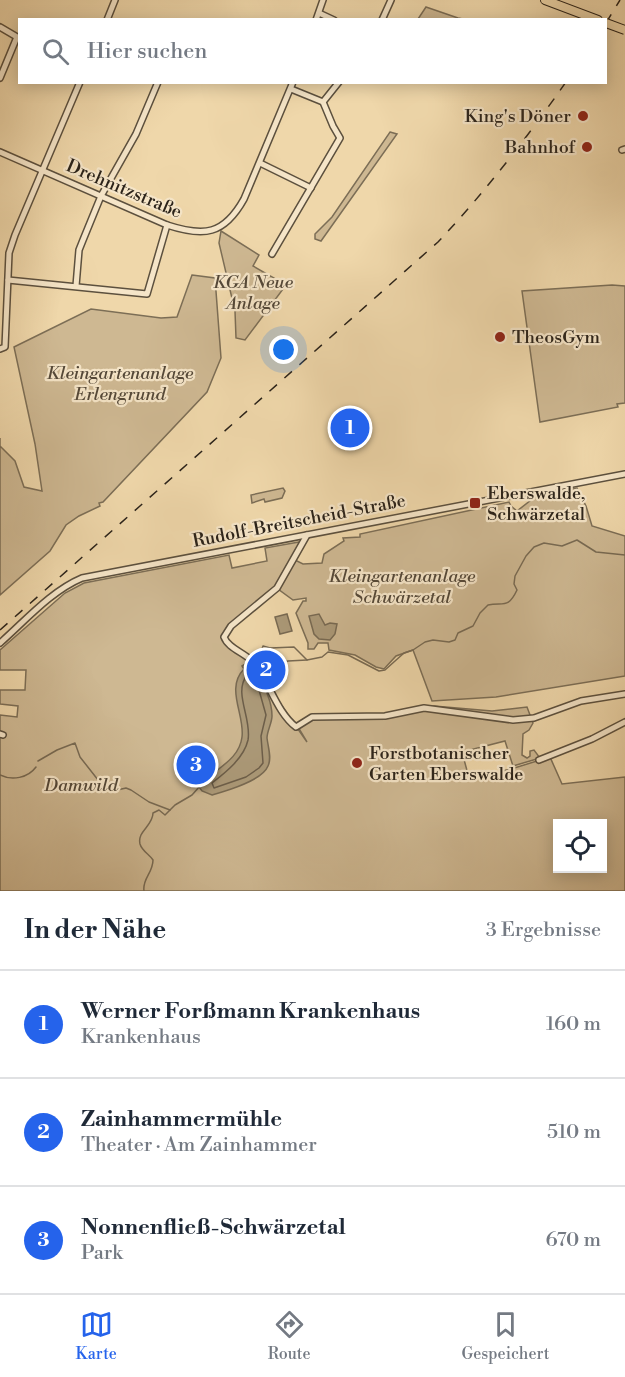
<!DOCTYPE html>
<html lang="de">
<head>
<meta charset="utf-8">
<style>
	body { margin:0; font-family:"Libre Bodoni",serif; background:#f2f2f3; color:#1f2937 }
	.controls { position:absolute; right:18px; bottom:18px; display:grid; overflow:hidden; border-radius:0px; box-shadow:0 3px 15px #0003 }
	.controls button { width:54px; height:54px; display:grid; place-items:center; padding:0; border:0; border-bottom:2px solid #e0e1e3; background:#fff; color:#1f2937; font:30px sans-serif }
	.you { position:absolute; left:284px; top:350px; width:21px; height:21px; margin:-15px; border:4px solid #fff; border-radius:50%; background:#1a73e8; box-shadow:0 0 0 9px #1a73e833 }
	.badge { display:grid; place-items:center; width:39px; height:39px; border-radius:50%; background:#2563eb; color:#fff; font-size:20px; font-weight:700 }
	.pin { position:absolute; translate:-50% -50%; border:3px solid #fff; box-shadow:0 2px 6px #0006 }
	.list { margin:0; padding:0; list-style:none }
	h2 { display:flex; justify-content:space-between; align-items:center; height:78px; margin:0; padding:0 24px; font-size:26px }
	h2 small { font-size:20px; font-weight:400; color:#747a83 }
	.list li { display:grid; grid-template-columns:39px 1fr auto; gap:18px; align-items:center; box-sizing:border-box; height:108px; padding:0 24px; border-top:2px solid #e0e1e3 }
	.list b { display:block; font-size:22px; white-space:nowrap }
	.list p { margin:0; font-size:20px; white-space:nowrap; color:#747a83 }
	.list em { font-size:20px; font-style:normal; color:#747a83 }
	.icon { flex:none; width:33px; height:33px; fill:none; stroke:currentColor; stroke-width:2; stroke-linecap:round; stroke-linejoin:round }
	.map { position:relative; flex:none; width:625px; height:891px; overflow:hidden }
	.search { position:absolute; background:#fff; box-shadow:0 3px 15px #0003; left:18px; right:18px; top:18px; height:66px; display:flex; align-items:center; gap:15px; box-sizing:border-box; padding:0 21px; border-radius:0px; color:#747a83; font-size:22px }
	.sheet { height:402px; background:#fff }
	nav { display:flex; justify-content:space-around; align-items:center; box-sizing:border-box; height:84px; border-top:2px solid #e0e1e3; background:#fff; font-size:16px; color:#747a83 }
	nav a { display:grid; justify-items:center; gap:3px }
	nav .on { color:#2563eb }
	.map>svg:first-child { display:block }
</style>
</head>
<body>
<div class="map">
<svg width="625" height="891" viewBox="0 0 625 891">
	<rect width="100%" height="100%" fill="#efd7aa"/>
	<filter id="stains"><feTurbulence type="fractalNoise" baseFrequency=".00333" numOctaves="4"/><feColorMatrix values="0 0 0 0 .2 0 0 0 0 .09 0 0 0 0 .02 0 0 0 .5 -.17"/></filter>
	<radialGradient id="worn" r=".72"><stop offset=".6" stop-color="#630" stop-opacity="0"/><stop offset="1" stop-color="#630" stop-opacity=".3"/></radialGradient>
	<g fill="#ceb892" stroke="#7c6e56" stroke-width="1.5" fill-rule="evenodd">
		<path d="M 426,7 L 458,18 L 463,19 L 418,19 Z"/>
		<path d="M 390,132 L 397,134 L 321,241 L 315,239 L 315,234 L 332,217 Z"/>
		<path d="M 221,231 L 259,255 L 253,266 L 286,285 L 245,340 L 236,338 L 235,311 L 219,243 Z"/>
		<path d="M 192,275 L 215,278 L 221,358 L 207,392 L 103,502 L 99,503 L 100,506 L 79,516 L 66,525 L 50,551 L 0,595 L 0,438 L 0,446 L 15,461 L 24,487 L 42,491 L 35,444 L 14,347 L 91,309 L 161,318 L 177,317 Z"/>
		<path d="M 612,285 L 625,286 L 625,403 L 617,404 L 618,407 L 540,422 L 522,291 Z"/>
		<path d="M 283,488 L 285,491 L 282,498 L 265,502 L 264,499 L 252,503 L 251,495 Z"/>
		<path d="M 577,488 L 586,506 L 592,526 L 625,536 L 625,676 L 496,697 L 432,701 L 413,650 L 396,656 L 384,669 L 376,667 L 355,655 L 329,650 L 328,643 L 318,643 L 314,649 L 308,649 L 308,643 L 296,613 L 303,601 L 306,601 L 306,598 L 293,600 L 278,589 L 295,560 L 303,564 L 322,563 L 324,554 L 344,541 L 343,538 L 360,537 L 360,534 L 509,502 L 511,506 L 517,511 L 535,497 Z"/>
		<path d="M 299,542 C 294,578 249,613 223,637 L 254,666 L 307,742 L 298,727 L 313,718 L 361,719 L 426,709 L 434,706 L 492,711 L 527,707 L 533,723 L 529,730 L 523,734 L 522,755 L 527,758 L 530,756 L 530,751 L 534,750 L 540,758 L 513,766 L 505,741 L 462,752 L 469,778 L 511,769 L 550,757 L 562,784 L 625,777 L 625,891 L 0,891 L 0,715 L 17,717 L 18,706 L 0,704 L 0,690 L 25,690 L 26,670 L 0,670 L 0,650 L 65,593 L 84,583 L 229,555 L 232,568 L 267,561 L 265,548 ZM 558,824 L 602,824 L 602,868 L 558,868 Z"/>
	</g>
	<g fill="#ac9a79" stroke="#786a53" stroke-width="1.5">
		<path d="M 287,614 L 292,631 L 280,634 L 275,617 Z"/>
		<path d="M 319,614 L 325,625 L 330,623 L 337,624 L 335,634 L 330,640 L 319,639 L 314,634 L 309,616 Z"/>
		<path d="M 245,664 L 248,665 L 250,664 C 258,675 272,697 272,716 C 272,723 267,731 267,738 C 268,747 272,758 268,766 C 262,781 226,791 212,795 L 202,791 L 199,787 C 211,770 239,762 242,737 C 245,715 225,688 244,669 L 242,666 Z"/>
	</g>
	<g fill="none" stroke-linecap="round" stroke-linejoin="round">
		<path stroke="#6c5e4a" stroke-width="1.5" d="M 247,675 L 251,676 L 259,690 L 266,715 L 261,736 L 263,763 L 259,768 L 246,777 L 214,788 L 212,783 C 226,772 244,758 248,740 C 252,718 233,693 247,675 Z"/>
		<g stroke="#786a53" stroke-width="1.5">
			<path d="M 252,656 L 255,652 L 260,655 L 263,646 L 270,648 L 294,647 L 307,660 L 322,657 L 328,652 L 348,655 L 379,671 L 385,670 L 404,653 L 413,650 L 425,642 L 433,640 L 449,642 L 455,640 L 458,633 L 473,626 L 480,613 L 488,605 C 504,602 508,609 517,590 L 514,584 L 515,576 L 526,556 L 534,547 L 544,543 L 562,546 L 577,540 L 596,552 L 625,555"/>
			<path d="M 270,666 L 288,661 L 307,660"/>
			<path d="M 38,761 L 57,750 L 75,743 L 80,757 L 102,785 L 113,791 L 126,788 L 131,790 L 149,802 L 170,810"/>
			<path d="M 0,775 C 12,781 28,778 36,767"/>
			<path d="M 144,891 C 142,879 153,873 153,860 C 149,854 142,851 140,844 C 137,831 153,826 153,813 L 159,810 L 165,815 L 175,805 L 192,795 L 200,786"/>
		</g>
		<g stroke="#5c503e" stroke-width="8">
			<g id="street">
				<path d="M 319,13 L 334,20"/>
				<path d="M 107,20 L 115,0"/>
				<path d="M 316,20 L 323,0"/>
				<path d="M 382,20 L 391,0"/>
				<path d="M 0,27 L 17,37 L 0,78"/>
				<path d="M 291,89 L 323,102"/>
				<path d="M 622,150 L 625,149"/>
				<path d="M 0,152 L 167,225 C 204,237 224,235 244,199 L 293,82"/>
				<path d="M 260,163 L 311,188"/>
				<path d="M 272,254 L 340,138 L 333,126 L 323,102 L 339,82"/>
				<path d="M 8,280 L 147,294 L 167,225"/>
				<path d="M 76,286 L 79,250 L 83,240 L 101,196 L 136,134 L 158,82"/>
				<path d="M 0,349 L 5,347 L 9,253 L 15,235 L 80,82"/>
				<path d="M 307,535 L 277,588 L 231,626 L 224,637 C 228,648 243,652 252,661 C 268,678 276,712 296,727 L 312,717 L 385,716 L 424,708 L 513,720 L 534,718 L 581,701 L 625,694"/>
				<path d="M 0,643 C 25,621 51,591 82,578 L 625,474"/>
				<path d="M 0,734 L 3,735"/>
				<path d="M 539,760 L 592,739 L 625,722"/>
			</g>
		</g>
		<g stroke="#2b231a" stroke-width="10">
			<path id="primary" d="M 545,0 L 598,20"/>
		</g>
		<use href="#street" stroke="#f5e5c8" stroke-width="5"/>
		<use href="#primary" stroke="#efd7aa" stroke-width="8"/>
		<g stroke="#2b231a" stroke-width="1.5" stroke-dasharray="10 10" stroke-linecap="butt">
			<path d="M 606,23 L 620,0"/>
			<path d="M 0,630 L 438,242 C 485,192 526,139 566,82"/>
		</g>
		<g stroke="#2b231a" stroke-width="10" stroke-linecap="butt">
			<path id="primary-bridge" d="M 606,23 L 625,30"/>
		</g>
		<use href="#primary-bridge" stroke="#efd7aa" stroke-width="8"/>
	</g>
	<g fill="#8f2418" stroke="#f5e5c8" stroke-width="2">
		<circle cx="583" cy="116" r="6"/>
		<circle cx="587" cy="147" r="6"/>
		<circle cx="500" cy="337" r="6"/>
		<rect x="469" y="497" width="12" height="12" rx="3"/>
		<circle cx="357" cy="763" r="6"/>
	</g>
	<g text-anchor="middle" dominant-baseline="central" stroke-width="4.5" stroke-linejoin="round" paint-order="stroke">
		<g font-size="18" fill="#2b231a" stroke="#f5e5c8" text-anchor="start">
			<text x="571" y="116" text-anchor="end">King's Döner</text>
			<text x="575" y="147" text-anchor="end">Bahnhof</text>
			<text x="512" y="337">TheosGym</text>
			<text x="487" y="493">Eberswalde,<tspan x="487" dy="21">Schwärzetal</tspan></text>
			<text x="369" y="753">Forstbotanischer<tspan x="369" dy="21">Garten Eberswalde</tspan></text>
		</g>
		<g font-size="18" fill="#2b231a" stroke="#f5e5c8">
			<text transform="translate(124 189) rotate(23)">Drehnitzstraße</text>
			<text transform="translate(299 521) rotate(-11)">Rudolf-Breitscheid-Straße</text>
		</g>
		<g font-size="18" font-style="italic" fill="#544838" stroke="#f5e5c8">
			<text x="253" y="282">KGA Neue<tspan x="253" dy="21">Anlage</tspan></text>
			<text x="120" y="373">Kleingartenanlage<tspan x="120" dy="21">Erlengrund</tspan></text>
			<text x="402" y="576">Kleingartenanlage<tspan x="402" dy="21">Schwärzetal</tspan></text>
			<text x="81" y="785">Damwild</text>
		</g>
	</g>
	<rect width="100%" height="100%" filter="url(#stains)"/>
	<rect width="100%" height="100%" fill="url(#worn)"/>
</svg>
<div class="controls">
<button><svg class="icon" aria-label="locate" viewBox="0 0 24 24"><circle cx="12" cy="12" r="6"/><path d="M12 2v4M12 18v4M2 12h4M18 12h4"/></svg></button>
</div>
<div class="you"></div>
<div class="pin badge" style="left:350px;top:428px">1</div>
<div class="pin badge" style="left:266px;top:670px">2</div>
<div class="pin badge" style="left:196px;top:765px">3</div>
<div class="search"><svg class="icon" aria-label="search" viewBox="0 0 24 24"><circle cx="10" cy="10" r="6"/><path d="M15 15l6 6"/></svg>Hier suchen</div>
</div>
<section class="sheet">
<h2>In der Nähe<small>3 Ergebnisse</small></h2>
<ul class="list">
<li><span class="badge">1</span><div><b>Werner Forßmann Krankenhaus</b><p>Krankenhaus</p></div><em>160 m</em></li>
<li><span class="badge">2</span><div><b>Zainhammermühle</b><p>Theater · Am Zainhammer</p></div><em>510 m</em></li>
<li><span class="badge">3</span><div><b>Nonnenfließ-Schwärzetal</b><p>Park</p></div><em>670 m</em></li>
</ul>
</section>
<nav>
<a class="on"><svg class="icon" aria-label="map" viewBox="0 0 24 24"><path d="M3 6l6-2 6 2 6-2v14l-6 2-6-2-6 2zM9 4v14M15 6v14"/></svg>Karte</a>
<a><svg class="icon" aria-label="directions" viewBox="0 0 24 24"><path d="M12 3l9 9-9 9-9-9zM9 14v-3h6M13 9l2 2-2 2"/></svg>Route</a>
<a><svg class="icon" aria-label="saved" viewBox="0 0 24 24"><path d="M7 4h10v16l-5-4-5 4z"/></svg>Gespeichert</a>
</nav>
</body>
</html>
